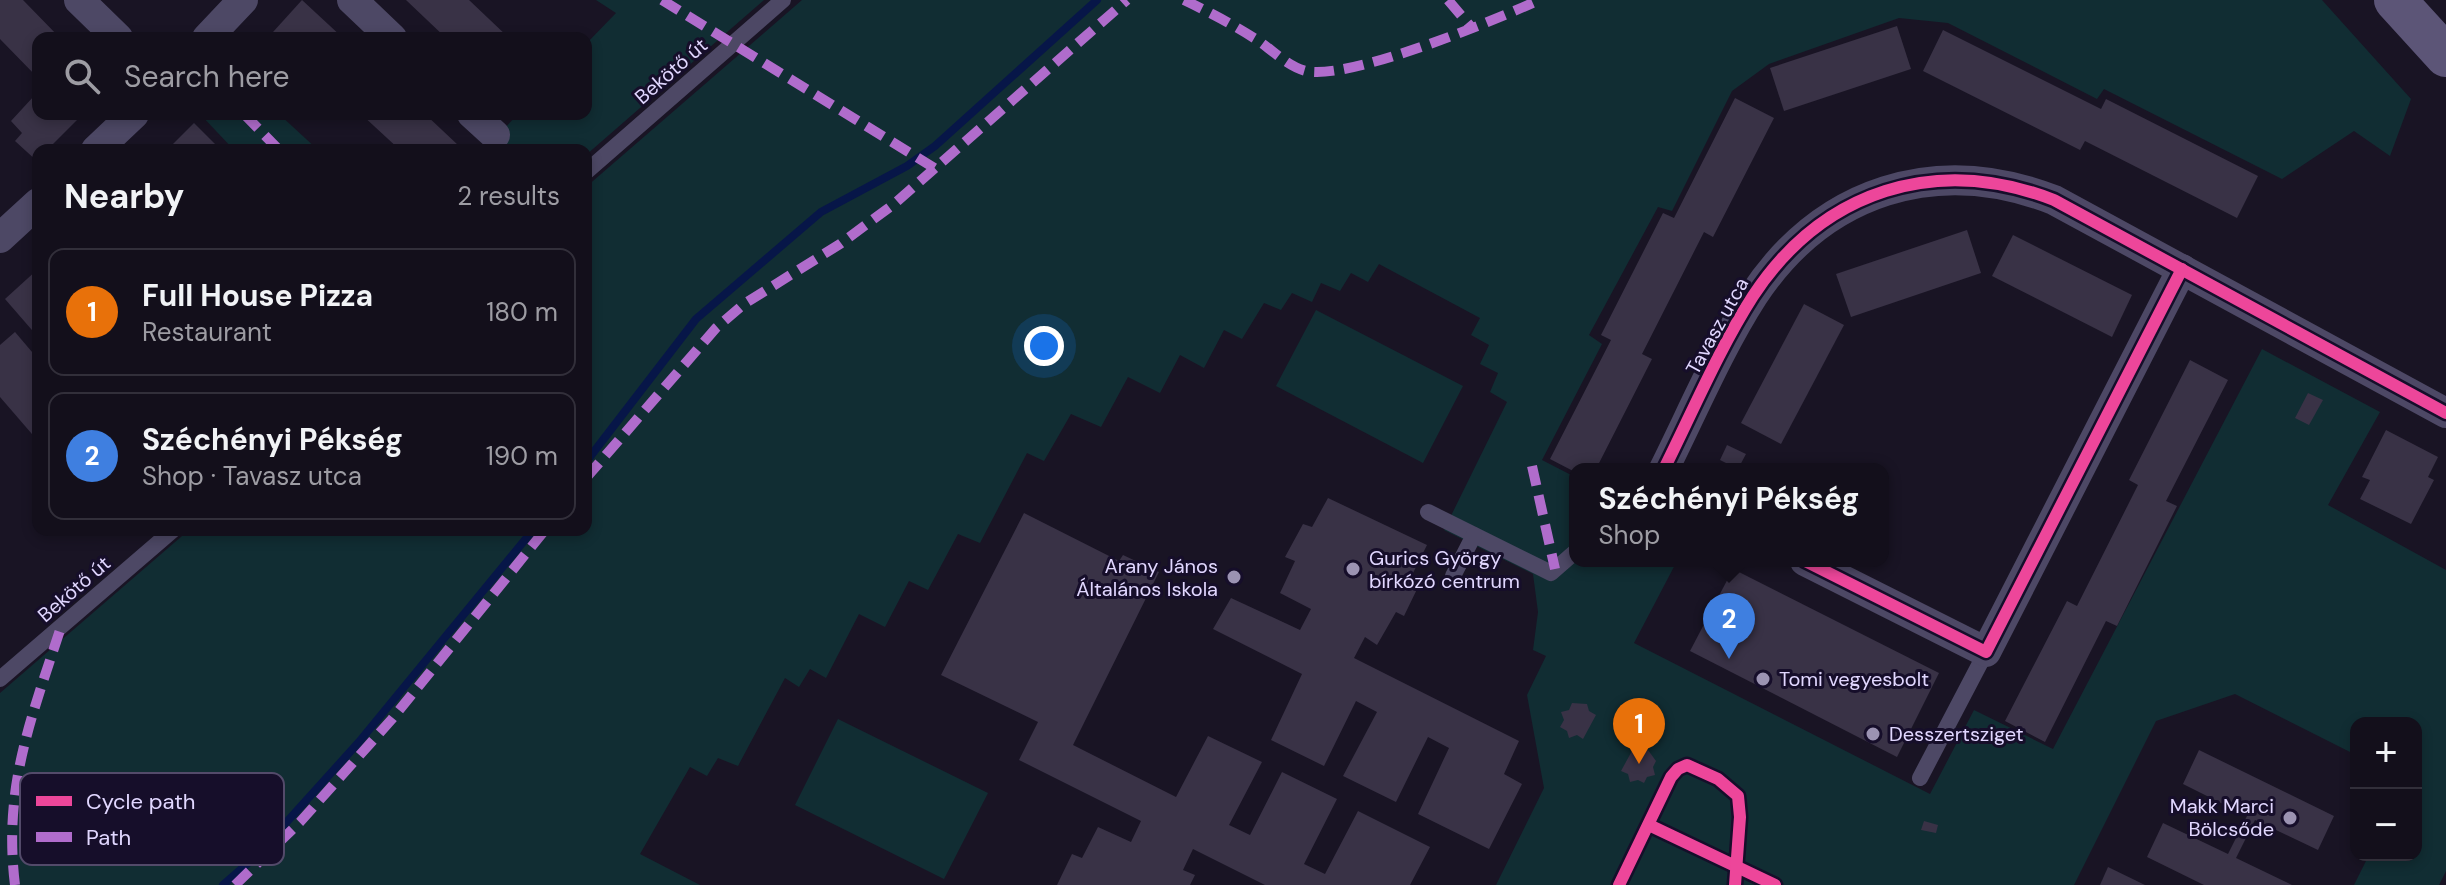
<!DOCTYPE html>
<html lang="en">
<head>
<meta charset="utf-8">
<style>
	body { margin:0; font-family:"DM Sans",sans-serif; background:#201d28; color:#f1f3f6 }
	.controls { position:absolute; right:24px; bottom:24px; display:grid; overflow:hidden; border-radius:16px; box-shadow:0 4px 12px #0003 }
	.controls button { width:72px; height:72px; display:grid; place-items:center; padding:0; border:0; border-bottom:2px solid #322f3a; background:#130f1b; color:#f1f3f6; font:40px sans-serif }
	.you { position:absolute; left:1044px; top:346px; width:28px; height:28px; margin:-20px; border:6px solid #fff; border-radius:50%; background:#1a73e8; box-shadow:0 0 0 12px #1a73e833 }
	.badge { display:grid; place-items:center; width:52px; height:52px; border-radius:50%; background:#1a73e8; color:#fff; font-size:26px; font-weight:700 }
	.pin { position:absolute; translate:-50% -66px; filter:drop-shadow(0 2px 4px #0008) }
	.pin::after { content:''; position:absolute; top:42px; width:28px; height:24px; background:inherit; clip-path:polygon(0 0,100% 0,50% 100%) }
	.popup { position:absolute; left:1569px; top:463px; width:320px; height:104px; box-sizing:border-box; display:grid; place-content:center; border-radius:16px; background:#130f1b; filter:drop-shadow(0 2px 6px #0005); font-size:26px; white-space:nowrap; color:#9d9ca3 }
	.popup b { font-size:30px; color:#f1f3f6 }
	.popup::after { content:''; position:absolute; left:50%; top:100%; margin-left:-16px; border:16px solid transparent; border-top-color:#130f1b }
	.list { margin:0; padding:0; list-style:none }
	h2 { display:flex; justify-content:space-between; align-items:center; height:104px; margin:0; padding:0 32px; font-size:34px }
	h2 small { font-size:26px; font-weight:400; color:#9d9ca3 }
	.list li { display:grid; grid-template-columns:52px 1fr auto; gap:24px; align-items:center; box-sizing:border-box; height:128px; margin:0 16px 16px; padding:0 16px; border:2px solid #322f3a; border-radius:16px }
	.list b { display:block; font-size:30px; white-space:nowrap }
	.list p { margin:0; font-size:26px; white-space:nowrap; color:#9d9ca3 }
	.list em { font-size:26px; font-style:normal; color:#9d9ca3 }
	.icon { flex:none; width:44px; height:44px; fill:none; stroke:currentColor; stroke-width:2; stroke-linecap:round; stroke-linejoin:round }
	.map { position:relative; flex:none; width:2446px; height:885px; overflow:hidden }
	.search { position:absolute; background:#130f1b; box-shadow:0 4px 12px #0003; left:32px; top:32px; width:560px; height:88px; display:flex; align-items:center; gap:20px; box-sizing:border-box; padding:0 28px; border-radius:16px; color:#9d9ca3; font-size:30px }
	.panel { position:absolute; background:#130f1b; box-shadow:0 4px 12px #0003; left:32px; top:144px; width:560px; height:392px; border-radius:16px }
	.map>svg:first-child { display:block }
</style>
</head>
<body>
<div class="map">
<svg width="2446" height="885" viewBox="0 0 2446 885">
	<rect width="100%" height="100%" fill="#191424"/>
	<g fill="#112d33">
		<path d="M 596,0 L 764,0 L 586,155 L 586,150 L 484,150 L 518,114 L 586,114 L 586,44 L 616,13 Z"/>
		<path d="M 802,0 L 2322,0 L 2411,99 L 2390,156 L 2354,131 L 2282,179 L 2104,89 L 2097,99 L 1948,23 L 1899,18 L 1769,64 L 1732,91 L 1672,211 L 1658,207 L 1589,335 L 1602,344 L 1542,460 L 1575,477 L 1575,561 L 1677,561 L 1634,643 L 1930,794 L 1974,710 L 2053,749 L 2262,349 L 2380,412 L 2328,505 L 2446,570 L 2446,871 L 2439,885 L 2354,885 L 2369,855 L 2416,855 L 2416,723 L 2356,723 L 2356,755 L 2235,694 L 2156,721 L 2074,885 L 1496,885 L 1544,788 L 1527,695 L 1546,656 L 1533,650 L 1538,612 L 1533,574 L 1444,530 L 1507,402 L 1490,392 L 1498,373 L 1480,364 L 1489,345 L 1471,335 L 1480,318 L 1379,264 L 1368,282 L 1351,273 L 1340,291 L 1321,283 L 1312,302 L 1292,293 L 1281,310 L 1264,303 L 1242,339 L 1224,330 L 1204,368 L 1180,355 L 1160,393 L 1128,377 L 1101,427 L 1071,414 L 1044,461 L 1027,453 L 980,543 L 958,534 L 928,590 L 909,581 L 885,627 L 859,614 L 826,678 L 810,669 L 799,687 L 785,678 L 738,766 L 718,758 L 707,776 L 690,767 L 640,854 L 700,885 L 0,885 L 0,693 L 189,530 L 586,530 L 586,187 Z"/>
		<path d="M 200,114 L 279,114 L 318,150 L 234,150 Z"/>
		<path d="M 1316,310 L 1463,386 L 1423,463 L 1276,386 Z"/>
		<path d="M 838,719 L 988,793 L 944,879 L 795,805 Z"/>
	</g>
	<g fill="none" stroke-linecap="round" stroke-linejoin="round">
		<g stroke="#071648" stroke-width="8">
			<path d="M 586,462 L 696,319 L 821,212 L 907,166 L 935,146 L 1097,0"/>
			<path d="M 223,885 L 255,857 L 359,742 L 533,530"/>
		</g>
	</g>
	<g fill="#393246">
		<path d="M 0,0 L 23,0 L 60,38 L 38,38 L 38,78 L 0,39 Z"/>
		<path d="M 302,0 L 343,38 L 279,38 L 273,32 Z"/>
		<path d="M 406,0 L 469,0 L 509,38 L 446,38 Z"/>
		<path d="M 1897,26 L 1911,69 L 1784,111 L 1770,68 Z"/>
		<path d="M 1943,30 L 2101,109 L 2106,99 L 2258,176 L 2237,218 L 2085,141 L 2080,150 L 1923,71 Z"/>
		<path d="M 34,96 L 38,101 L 38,114 L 83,114 L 47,150 L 38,150 L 38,162 L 15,141 L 22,133 L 11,121 Z"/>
		<path d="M 1735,98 L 1774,118 L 1713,237 L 1704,232 L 1642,354 L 1652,359 L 1596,469 L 1575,469 L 1575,472 L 1550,459 L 1611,340 L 1601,335 L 1663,213 L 1674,218 Z"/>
		<path d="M 361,114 L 425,114 L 459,146 L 456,150 L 400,150 Z"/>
		<path d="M 194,123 L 216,145 L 212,150 L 167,150 Z"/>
		<path d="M 1967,230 L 1981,273 L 1851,317 L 1836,274 Z"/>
		<path d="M 2013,235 L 2132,295 L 2112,337 L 1992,276 Z"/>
		<path d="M 38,269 L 38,337 L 5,299 Z"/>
		<path d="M 1804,304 L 1844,325 L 1781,444 L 1741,423 Z"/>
		<path d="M 15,332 L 38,359 L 38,441 L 0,397 L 0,345 Z"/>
		<path d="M 2190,360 L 2228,380 L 2166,501 L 2177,506 L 2117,626 L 2106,621 L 2045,742 L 2005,721 L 2067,601 L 2077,606 L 2138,485 L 2129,480 Z"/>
		<path d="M 2308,393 L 2323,400 L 2309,425 L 2295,418 Z"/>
		<path d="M 2386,430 L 2438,457 L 2428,477 L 2434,480 L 2411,524 L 2360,499 L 2370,480 L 2362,477 Z"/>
		<path d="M 1727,445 L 1746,454 L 1738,469 L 1720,460 Z"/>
		<path d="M 1328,498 L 1427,545 L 1411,577 L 1420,583 L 1404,616 L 1396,612 L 1377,645 L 1365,637 L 1354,658 L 1519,741 L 1504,774 L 1522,784 L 1489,849 L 1418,814 L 1449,748 L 1428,737 L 1396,802 L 1343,776 L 1377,712 L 1356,701 L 1324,766 L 1271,740 L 1302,674 L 1213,629 L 1231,598 L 1300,630 L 1311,609 L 1280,593 L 1295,561 L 1285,557 L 1303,524 L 1312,527 Z"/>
		<path d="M 1024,513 L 1119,561 L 1123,555 L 1159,572 L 1073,745 L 1176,797 L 1208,736 L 1262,762 L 1229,825 L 1250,835 L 1282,772 L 1337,799 L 1304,864 L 1325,874 L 1358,811 L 1430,847 L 1410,885 L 1265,885 L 1193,849 L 1183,870 L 1195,875 L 1190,885 L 1057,885 L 1072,854 L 1082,858 L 1098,827 L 1131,842 L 1141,821 L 1019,760 L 1038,722 L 941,675 Z"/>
		<path d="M 1733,569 L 1939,673 L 1897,757 L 1690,651 Z"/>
		<path d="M 1572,703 L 1587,704 L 1589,711 L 1596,715 L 1583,739 L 1577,735 L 1569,738 L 1567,731 L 1560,727 L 1564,720 L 1561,712 L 1569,710 Z"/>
		<path d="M 1633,749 L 1640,753 L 1648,750 L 1656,761 L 1653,767 L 1655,775 L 1647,777 L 1644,783 L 1638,780 L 1630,782 L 1628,774 L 1621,771 Z"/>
		<path d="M 2199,750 L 2334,816 L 2318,850 L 2255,820 L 2236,858 L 2292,885 L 2204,885 L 2147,857 L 2163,823 L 2228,854 L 2247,816 L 2183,784 Z"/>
		<path d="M 1924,821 L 1938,825 L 1936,833 L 1921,830 Z"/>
		<path d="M 2108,867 L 2145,885 L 2100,885 Z"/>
	</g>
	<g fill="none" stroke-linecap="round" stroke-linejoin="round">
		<g stroke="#4d4865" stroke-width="16">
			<path d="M 586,172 L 783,0"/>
			<path d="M 1428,512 L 1551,573 L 1575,552"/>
			<path d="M 1453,576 L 1474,535"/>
			<path d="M 0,679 L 173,530"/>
			<path d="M 1920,778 L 1986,652"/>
		</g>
		<g stroke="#4d4865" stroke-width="30">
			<path d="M 79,0 L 118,38"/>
			<path d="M 352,0 L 392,38"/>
			<path d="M 207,38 L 243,0"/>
			<path d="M 472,114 L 495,135"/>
			<path d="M 96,150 L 134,114"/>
			<path d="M 0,238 L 38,203"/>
			<path d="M 1664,469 C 1692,413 1719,349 1753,296 C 1823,190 1936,154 2054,200 L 2446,413"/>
			<path d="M 1805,561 L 1986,652 L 2182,269"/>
		</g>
		<path stroke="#5c5577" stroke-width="42" d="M 2395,0 L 2446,56"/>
		<g stroke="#b06ccc" stroke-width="10" stroke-dasharray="20 10" stroke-linecap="butt">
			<path d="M 662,0 L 936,169"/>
			<path d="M 1184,0 C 1207,11 1232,24 1254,38 C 1271,48 1286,66 1306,71 C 1347,81 1496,20 1539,0"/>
			<path d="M 1448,0 L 1471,27"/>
			<path d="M 244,114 L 279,150"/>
			<path d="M 1532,466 L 1555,569"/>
			<path d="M 586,478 L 716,328 L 744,304 L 840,244 L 894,204 L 1127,0"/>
			<path d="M 15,885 C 3,787 31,719 61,627"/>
			<path d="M 235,885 L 300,822 L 392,719 L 545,530"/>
		</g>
		<g stroke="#160e2a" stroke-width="17">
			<g id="cycleway">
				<path d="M 1664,469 C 1692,413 1719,349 1753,296 C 1823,190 1936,154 2054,200 L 2446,413"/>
				<path d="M 1805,561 L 1986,652 L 2182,269"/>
				<path d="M 1649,825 L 1775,885"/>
				<path d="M 1619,885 L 1671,777 L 1678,769 L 1687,765 L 1718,779 L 1738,796 L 1740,817 L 1735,885"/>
			</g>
		</g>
		<use href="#cycleway" stroke="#ed469a" stroke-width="12"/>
	</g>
	<g fill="#9b93b2" stroke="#160e2a" stroke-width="3">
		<circle cx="1353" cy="569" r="8"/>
		<circle cx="1234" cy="577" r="8"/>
		<circle cx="1763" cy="679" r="8"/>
		<circle cx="1873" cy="734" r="8"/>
		<circle cx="2290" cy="818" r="8"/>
	</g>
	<g text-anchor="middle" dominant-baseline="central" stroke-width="6" stroke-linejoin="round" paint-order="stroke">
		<g font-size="20" fill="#e1d7ff" stroke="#160e2a">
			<text transform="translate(671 71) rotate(-41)">Bekötő út</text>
			<text transform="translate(1717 326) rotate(-61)">Tavasz utca</text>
			<text transform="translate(74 589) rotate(-41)">Bekötő út</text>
		</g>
		<g font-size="20" fill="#e1d7ff" stroke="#160e2a" text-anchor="start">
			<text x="1369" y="558">Gurics György<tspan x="1369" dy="23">bírkózó centrum</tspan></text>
			<text x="1218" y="566" text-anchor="end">Arany János<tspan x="1218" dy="23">Általános Iskola</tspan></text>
			<text x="1779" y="679">Tomi vegyesbolt</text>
			<text x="1889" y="734">Desszertsziget</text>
			<text x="2274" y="806" text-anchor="end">Makk Marci<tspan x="2274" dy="23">Bölcsőde</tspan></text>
		</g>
	</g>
	<rect x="20" y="773" width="264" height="92" rx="12" fill="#160e2a" stroke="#534a6a" stroke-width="2"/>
	<rect x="36" y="796" width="36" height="10" fill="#ed469a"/>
	<rect x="36" y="832" width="36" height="10" fill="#b06ccc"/>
	<g font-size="22" fill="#e1d7ff">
		<text x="86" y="809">Cycle path</text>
		<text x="86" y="845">Path</text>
	</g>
</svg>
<div class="controls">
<button>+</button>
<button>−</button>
</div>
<div class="you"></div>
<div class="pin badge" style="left:1639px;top:764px;background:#e8710a">1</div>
<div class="pin badge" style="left:1729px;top:659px;background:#3f7fe0">2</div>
<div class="popup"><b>Széchényi Pékség</b>Shop</div>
<div class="search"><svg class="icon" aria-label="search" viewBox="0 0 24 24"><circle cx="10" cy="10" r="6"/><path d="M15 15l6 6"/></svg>Search here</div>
<section class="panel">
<h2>Nearby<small>2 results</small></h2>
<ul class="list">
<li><span class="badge" style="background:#e8710a">1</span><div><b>Full House Pizza</b><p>Restaurant</p></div><em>180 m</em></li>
<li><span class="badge" style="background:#3f7fe0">2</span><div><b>Széchényi Pékség</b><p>Shop · Tavasz utca</p></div><em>190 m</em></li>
</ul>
</section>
</div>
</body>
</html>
